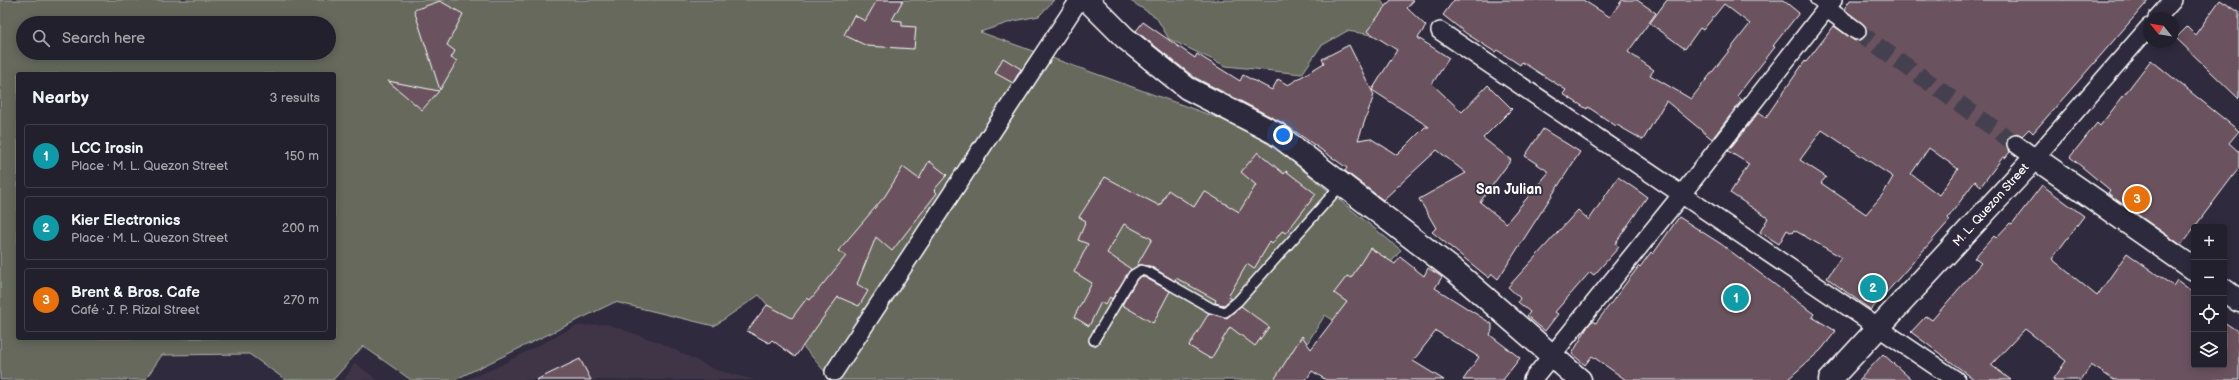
<!DOCTYPE html>
<html lang="en">
<head>
<meta charset="utf-8">
<style>
	body { margin:0; font-family:"Balsamiq Sans",sans-serif; background:#2b2836; color:#f1f3f6 }
	.controls { position:absolute; right:12px; bottom:12px; display:grid; overflow:hidden; border-radius:4px; box-shadow:0 2px 10px #0003 }
	.controls button { width:36px; height:36px; display:grid; place-items:center; padding:0; border:0; border-bottom:1px solid #403e4a; background:#23202e; color:#f1f3f6; font:20px sans-serif }
	.compass { position:absolute; left:2143px; top:12px; width:36px; height:36px; border-radius:50%; background:#23202e; box-shadow:0 2px 10px #0003; rotate:300deg }
	.you { position:absolute; left:1283px; top:135px; width:14px; height:14px; margin:-10px; border:3px solid #fff; border-radius:50%; background:#1a73e8; box-shadow:0 0 0 6px #1a73e833 }
	.badge { display:grid; place-items:center; width:26px; height:26px; border-radius:50%; background:#8bbbb9; color:#fff; font-size:13px; font-weight:700 }
	.pin { position:absolute; translate:-50% -50%; border:2px solid #fff; box-shadow:0 1px 4px #0006 }
	.list { margin:0; padding:0; list-style:none }
	h2 { display:flex; justify-content:space-between; align-items:center; height:52px; margin:0; padding:0 16px; font-size:17px }
	h2 small { font-size:13px; font-weight:400; color:#a3a3aa }
	.list li { display:grid; grid-template-columns:26px 1fr auto; gap:12px; align-items:center; box-sizing:border-box; height:64px; margin:0 8px 8px; padding:0 8px; border:1px solid #403e4a; border-radius:4px }
	.list b { display:block; font-size:15px; white-space:nowrap }
	.list p { margin:0; font-size:13px; white-space:nowrap; color:#a3a3aa }
	.list em { font-size:13px; font-style:normal; color:#a3a3aa }
	.icon { flex:none; width:22px; height:22px; fill:none; stroke:currentColor; stroke-width:2; stroke-linecap:round; stroke-linejoin:round }
	.map { position:relative; flex:none; width:2239px; height:380px; overflow:hidden }
	.search { position:absolute; background:#23202e; box-shadow:0 2px 10px #0003; left:16px; top:16px; width:320px; height:44px; display:flex; align-items:center; gap:10px; box-sizing:border-box; padding:0 14px; border-radius:22px; color:#a3a3aa; font-size:15px }
	.panel { position:absolute; background:#23202e; box-shadow:0 2px 10px #0003; left:16px; top:72px; width:320px; height:268px; border-radius:4px }
	.map>svg:first-child { display:block }
</style>
</head>
<body>
<div class="map">
<svg width="2239" height="380" viewBox="0 0 2239 380">
	<rect width="100%" height="100%" fill="#2f2a3d"/>
	<filter id="ink" filterUnits="userSpaceOnUse"><feTurbulence type="fractalNoise" baseFrequency=".025" numOctaves="2"/><feDisplacementMap in="SourceGraphic" scale="8" xChannelSelector="R" yChannelSelector="G"/><feConvolveMatrix kernelMatrix="1 2 1 2 8 2 1 2 1" color-interpolation-filters="sRGB"/></filter>
	<g filter="url(#ink)">
		<g fill="#413647">
			<path d="M 607,324 L 661,343 L 716,370 L 755,380 L 466,380 L 495,368 L 576,326 Z"/>
			<path d="M 355,363 L 377,380 L 344,380 Z"/>
		</g>
		<g fill="#66695b" stroke="#b2b4ad" fill-rule="evenodd">
			<path d="M 0,0 L 1054,0 L 1039,16 L 1014,21 L 980,32 L 1235,124 L 1278,150 L 1401,250 L 1341,325 L 1325,315 L 1284,380 L 832,380 L 759,295 L 714,326 L 615,302 L 454,380 L 411,380 L 363,346 L 333,380 L 286,380 L 249,354 L 162,355 L 145,380 L 0,380 ZM 23,23 L 329,23 L 329,53 L 23,53 ZM 18,74 L 334,74 L 334,338 L 18,338 Z"/>
			<path d="M 1129,0 L 1381,0 L 1389,13 L 1373,35 L 1347,31 L 1321,46 L 1302,74 L 1226,66 L 1169,39 L 1156,17 Z"/>
		</g>
		<g fill="#6b535e" stroke="#fff" fill-rule="evenodd">
			<path d="M 877,0 L 903,0 L 892,20 L 902,21 L 902,26 L 916,27 L 914,49 L 867,46 L 844,35 L 854,15 L 865,21 Z"/>
			<path d="M 1391,0 L 1414,0 L 1407,8 L 1426,26 L 1418,38 L 1449,58 L 1432,84 L 1462,112 L 1488,85 L 1512,109 L 1483,138 L 1511,160 L 1480,202 L 1506,223 L 1549,172 L 1525,156 L 1543,129 L 1580,152 L 1498,279 L 1492,274 L 1489,278 L 1432,232 L 1436,228 L 1419,199 L 1466,173 L 1437,150 L 1383,200 L 1345,171 L 1347,168 L 1283,123 L 1194,77 L 1136,31 L 1143,22 L 1195,58 L 1197,54 L 1240,81 L 1243,75 L 1272,90 L 1278,79 L 1288,85 L 1324,63 L 1322,59 L 1349,45 L 1374,95 L 1358,140 L 1370,138 L 1397,155 L 1425,127 L 1429,127 L 1372,90 L 1397,50 L 1367,31 Z"/>
			<path d="M 1454,0 L 1583,0 L 1610,17 L 1622,0 L 1637,0 L 1656,13 L 1628,52 L 1654,70 L 1650,75 L 1691,99 L 1750,24 L 1724,4 L 1703,30 L 1700,28 L 1685,49 L 1650,23 L 1667,0 L 1783,0 L 1799,13 L 1773,46 L 1775,47 L 1737,96 L 1742,100 L 1712,139 L 1666,101 L 1643,140 L 1617,125 L 1616,126 L 1588,107 L 1587,109 L 1563,94 L 1566,90 L 1522,62 L 1520,65 L 1497,50 L 1495,52 L 1467,34 L 1443,15 Z"/>
			<path d="M 1850,0 L 2149,0 L 2033,133 L 2029,129 L 2022,136 L 2017,134 L 2008,138 L 2006,143 L 2010,152 L 2005,158 L 2003,157 L 1981,186 L 1975,181 L 1948,218 L 1950,220 L 1871,310 L 1827,278 L 1841,257 L 1794,230 L 1792,233 L 1787,230 L 1779,244 L 1760,232 L 1768,218 L 1730,193 L 1749,164 L 1728,151 L 1759,112 L 1766,117 L 1805,61 L 1806,62 L 1834,26 L 1855,41 L 1865,37 L 1866,27 L 1844,9 ZM 1822,130 L 1893,177 L 1883,194 L 1866,214 L 1821,183 L 1826,177 L 1800,160 ZM 1929,148 L 1958,169 L 1939,195 L 1911,174 Z"/>
			<path d="M 2220,0 L 2239,12 L 2239,99 L 2176,38 L 2187,27 L 2195,35 Z"/>
			<path d="M 440,1 L 463,14 L 447,45 L 455,51 L 451,58 L 457,61 L 440,90 L 414,10 Z"/>
			<path d="M 1003,58 L 1021,69 L 1013,83 L 995,73 Z"/>
			<path d="M 2151,60 L 2239,131 L 2229,143 L 2239,152 L 2239,168 L 2181,245 L 2114,198 L 2108,193 L 2110,190 L 2070,157 L 2097,123 L 2100,126 Z"/>
			<path d="M 388,81 L 439,91 L 422,110 Z"/>
			<path d="M 1258,152 L 1284,174 L 1286,171 L 1316,194 L 1286,233 L 1282,231 L 1272,244 L 1270,242 L 1254,269 L 1247,264 L 1228,297 L 1231,299 L 1224,305 L 1215,303 L 1216,300 L 1176,278 L 1175,281 L 1150,266 L 1137,265 L 1152,239 L 1124,224 L 1107,253 L 1131,269 L 1112,299 L 1110,297 L 1105,305 L 1101,302 L 1089,326 L 1074,317 L 1092,283 L 1074,272 L 1088,244 L 1078,240 L 1086,221 L 1079,217 L 1105,177 L 1160,206 L 1168,190 L 1194,207 L 1204,191 L 1239,212 L 1256,185 L 1241,172 Z"/>
			<path d="M 929,161 L 947,175 L 934,190 L 937,193 L 892,251 L 876,237 L 857,284 L 868,291 L 859,306 L 838,297 L 795,357 L 772,340 L 769,343 L 747,331 L 767,305 L 792,318 L 807,298 L 810,300 L 846,256 L 838,251 L 885,196 L 903,167 L 919,179 Z"/>
			<path d="M 1618,177 L 1647,197 L 1615,244 L 1619,247 L 1594,275 L 1590,272 L 1555,312 L 1558,314 L 1545,331 L 1527,316 L 1530,312 L 1518,302 L 1520,298 L 1508,287 L 1578,210 L 1589,220 Z"/>
			<path d="M 2042,185 L 2084,216 L 2052,259 L 2097,296 L 2127,253 L 2173,286 L 2177,280 L 2194,293 L 2194,365 L 2224,365 L 2224,322 L 2239,332 L 2239,380 L 2114,380 L 2091,365 L 2081,380 L 2053,380 L 2066,361 L 2025,329 L 1991,365 L 2011,380 L 1975,380 L 1911,332 L 1926,316 L 1932,320 L 1981,263 L 1974,258 L 1994,236 L 1996,238 L 2010,223 L 2012,224 Z"/>
			<path d="M 1679,217 L 1721,244 L 1814,314 L 1812,317 L 1836,331 L 1821,350 L 1787,380 L 1626,380 L 1592,356 L 1585,365 L 1572,354 L 1588,326 L 1592,321 L 1596,323 L 1639,266 L 1640,267 L 1651,252 L 1653,254 Z"/>
			<path d="M 1370,248 L 1395,264 L 1400,257 L 1424,276 L 1428,268 L 1442,277 L 1435,288 L 1492,324 L 1492,330 L 1490,335 L 1520,358 L 1503,380 L 1463,380 L 1479,357 L 1436,331 L 1413,361 L 1444,380 L 1326,380 L 1312,371 L 1306,380 L 1274,380 L 1302,336 L 1311,349 L 1347,302 L 1334,293 L 1347,276 L 1351,278 Z"/>
			<path d="M 1142,276 L 1170,291 L 1153,323 L 1122,305 L 1137,279 Z"/>
			<path d="M 1241,306 L 1269,327 L 1255,346 L 1230,327 L 1211,359 L 1189,346 L 1209,313 L 1227,318 Z"/>
			<path d="M 1883,354 L 1912,380 L 1859,380 Z"/>
			<path d="M 580,359 L 591,380 L 536,380 Z"/>
		</g>
		<g fill="none" stroke-linecap="round" stroke-linejoin="round">
			<path stroke="#443f50" stroke-width="17" stroke-dasharray="17 8" stroke-linecap="butt" d="M 1857,31 L 2016,144"/>
			<g stroke="#fff" stroke-width="12">
				<g id="service">
					<path d="M 1815,0 L 1826,8"/>
					<path d="M 1094,340 L 1133,275 L 1141,270 L 1148,272 L 1211,308 L 1225,312 L 1238,301 L 1342,184"/>
				</g>
			</g>
			<g stroke="#fff" stroke-width="20">
				<g id="minor">
					<path d="M 1826,8 L 1857,31"/>
					<path d="M 2157,18 L 2173,0"/>
					<path d="M 1440,31 L 1956,380"/>
					<path d="M 2016,144 L 2035,158 L 2149,27"/>
					<path d="M 834,372 L 1079,0"/>
					<path d="M 1532,380 L 1682,194 L 1833,0"/>
				</g>
			</g>
			<g stroke="#fff" stroke-width="25">
				<path id="tertiary" d="M 1087,0 L 1125,38 L 1187,88 L 1275,133 L 1455,271 L 1580,380"/>
			</g>
			<g stroke="#fff" stroke-width="25">
				<g id="secondary">
					<path d="M 2224,290 L 2239,301"/>
					<path d="M 1830,380 L 2035,158 L 2194,269"/>
				</g>
			</g>
			<use href="#service" stroke="#2f2a3d" stroke-width="9"/>
			<use href="#minor" stroke="#2f2a3d" stroke-width="17"/>
			<use href="#tertiary" stroke="#2f2a3d" stroke-width="22"/>
			<use href="#secondary" stroke="#2f2a3d" stroke-width="22"/>
		</g>
	</g>
	<g text-anchor="middle" dominant-baseline="central" stroke-width="3.5" stroke-linejoin="round" paint-order="stroke">
		<g font-size="12" fill="#fff" stroke="#2f2a3d">
			<text transform="translate(1991 205) rotate(-48)">M. L. Quezon Street</text>
		</g>
		<g font-size="14" font-weight="bold" fill="#fff" stroke="#2f2a3d">
			<text x="1509" y="189">San Julian</text>
		</g>
	</g>
</svg>
<div class="controls">
<button>+</button>
<button>−</button>
<button><svg class="icon" aria-label="locate" viewBox="0 0 24 24"><circle cx="12" cy="12" r="6"/><path d="M12 2v4M12 18v4M2 12h4M18 12h4"/></svg></button>
<button><svg class="icon" aria-label="layers" viewBox="0 0 24 24"><path d="M12 4l9 5-9 5-9-5zM3 14l9 5 9-5"/></svg></button>
</div>
<svg class="compass" viewBox="-18 -18 36 36"><path d="M0-13l5 13h-10z" fill="#e53935"/><path d="M0 13l5-13h-10z" fill="#a3a3aa"/></svg>
<div class="you"></div>
<div class="pin badge" style="left:1736px;top:298px;background:#0f9aa8">1</div>
<div class="pin badge" style="left:1873px;top:288px;background:#0f9aa8">2</div>
<div class="pin badge" style="left:2137px;top:199px;background:#e8710a">3</div>
<div class="search"><svg class="icon" aria-label="search" viewBox="0 0 24 24"><circle cx="10" cy="10" r="6"/><path d="M15 15l6 6"/></svg>Search here</div>
<section class="panel">
<h2>Nearby<small>3 results</small></h2>
<ul class="list">
<li><span class="badge" style="background:#0f9aa8">1</span><div><b>LCC Irosin</b><p>Place · M. L. Quezon Street</p></div><em>150 m</em></li>
<li><span class="badge" style="background:#0f9aa8">2</span><div><b>Kier Electronics</b><p>Place · M. L. Quezon Street</p></div><em>200 m</em></li>
<li><span class="badge" style="background:#e8710a">3</span><div><b>Brent &amp; Bros. Cafe</b><p>Café · J. P. Rizal Street</p></div><em>270 m</em></li>
</ul>
</section>
</div>
</body>
</html>
